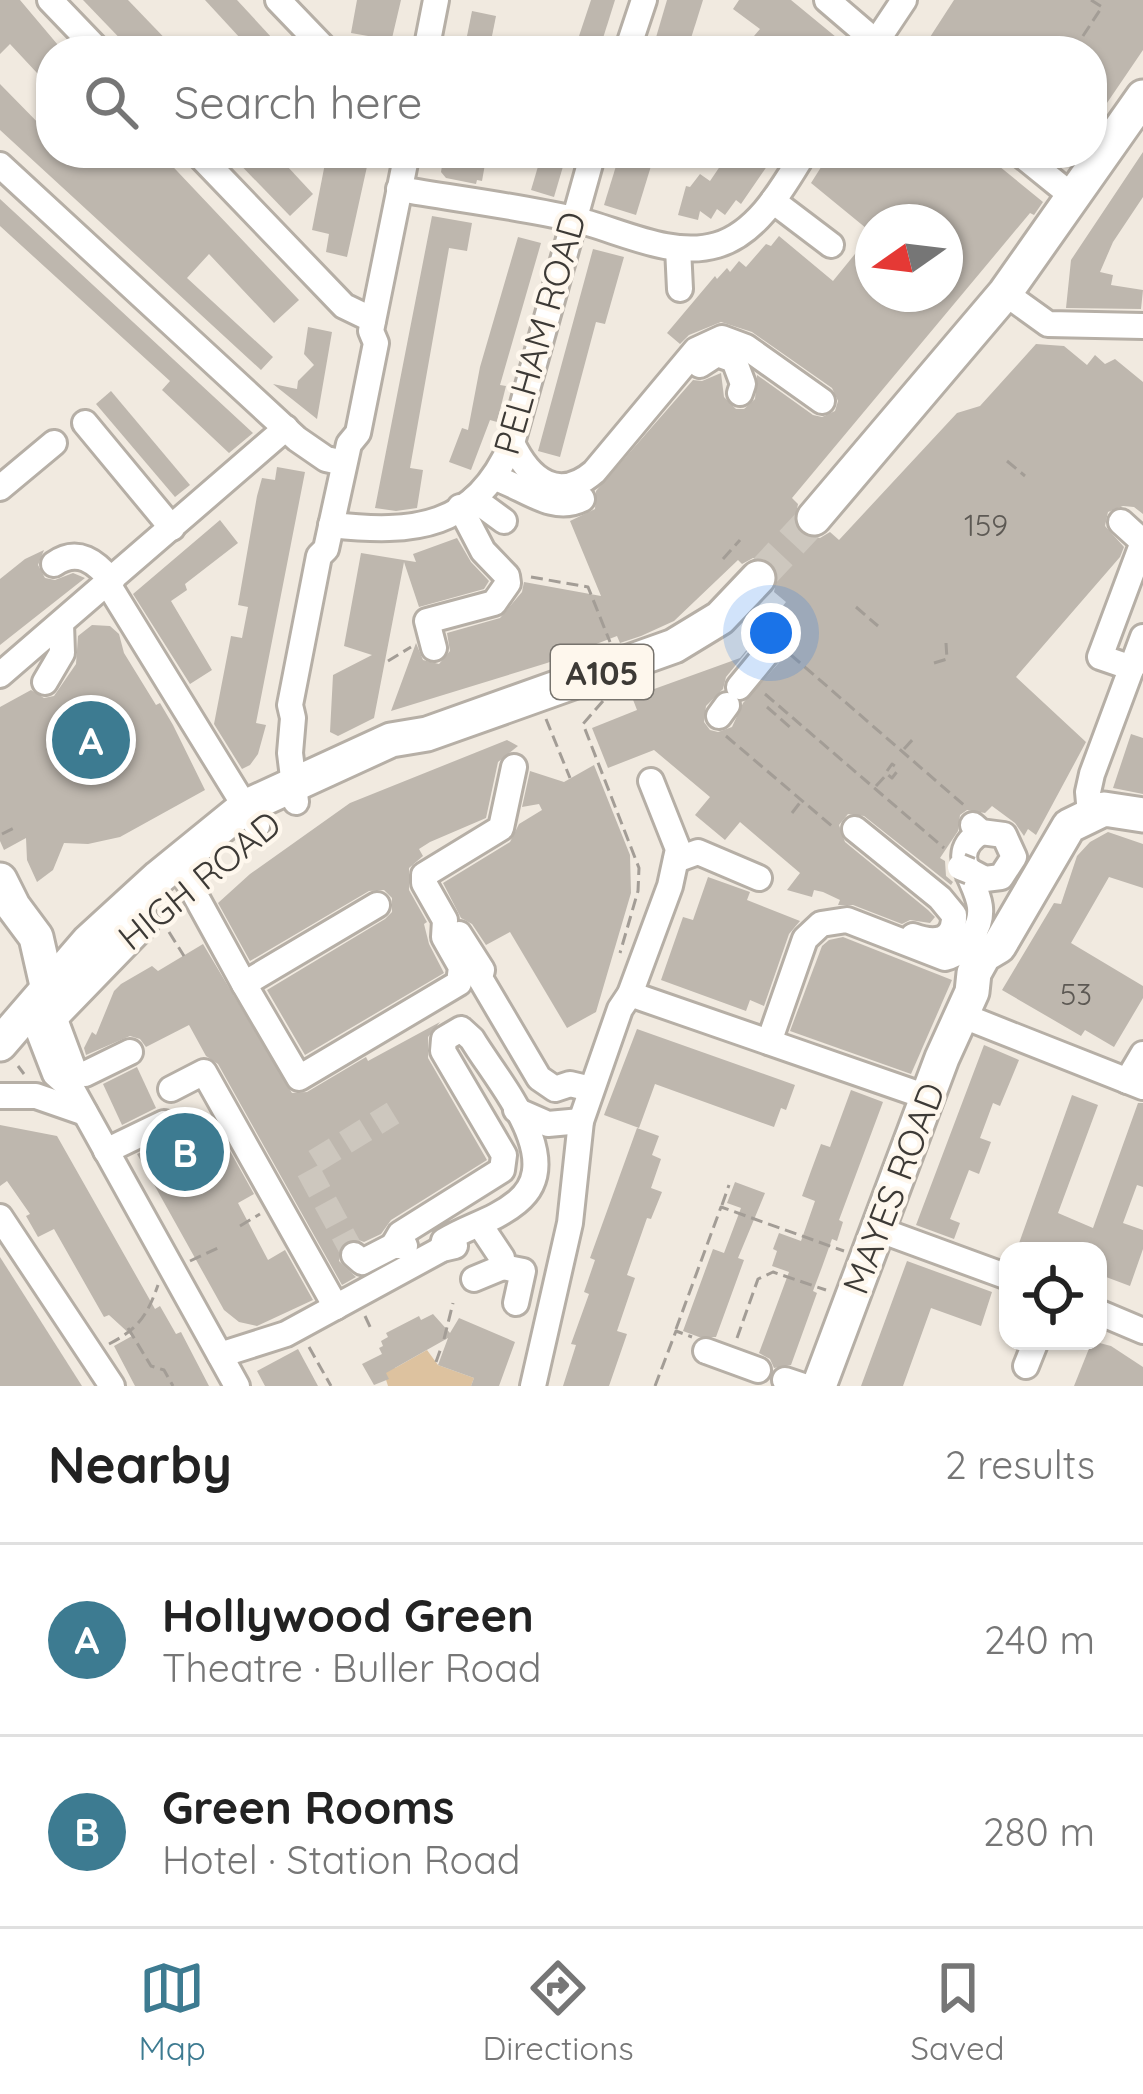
<!DOCTYPE html>
<html lang="en">
<head>
<meta charset="utf-8">
<style>
	body { margin:0; font-family:Quicksand,sans-serif; background:#f6f6f6; color:#222 }
	.controls { position:absolute; right:36px; bottom:36px; display:grid; overflow:hidden; border-radius:24px; box-shadow:0 3px 9px #0004 }
	.controls button { width:108px; height:108px; display:grid; place-items:center; padding:0; border:0; border-bottom:3px solid #e0e0e0; background:#fff; color:#222; font:60px sans-serif }
	.compass { position:absolute; left:855px; top:204px; width:108px; height:108px; border-radius:50%; background:#fff; box-shadow:0 3px 9px #0004; rotate:256deg }
	.you { position:absolute; left:771px; top:633px; width:42px; height:42px; margin:-30px; border:9px solid #fff; border-radius:50%; background:#1a73e8; box-shadow:0 0 0 18px #1a73e833 }
	.badge { display:grid; place-items:center; width:78px; height:78px; border-radius:50%; background:#3d7b91; color:#fff; font-size:39px; font-weight:700 }
	.pin { position:absolute; translate:-50% -50%; border:6px solid #fff; box-shadow:0 3px 12px #0006 }
	.list { margin:0; padding:0; list-style:none }
	h2 { display:flex; justify-content:space-between; align-items:center; height:156px; margin:0; padding:0 48px; font-size:51px }
	h2 small { font-size:39px; font-weight:400; color:#767676 }
	.list li { display:grid; grid-template-columns:78px 1fr auto; gap:36px; align-items:center; box-sizing:border-box; height:192px; padding:0 48px; border-top:3px solid #e0e0e0 }
	.list b { display:block; font-size:45px; white-space:nowrap }
	.list p { margin:0; font-size:39px; white-space:nowrap; color:#767676 }
	.list em { font-size:39px; font-style:normal; color:#767676 }
	.icon { flex:none; width:66px; height:66px; fill:none; stroke:currentColor; stroke-width:2; stroke-linecap:round; stroke-linejoin:round }
	.map { position:relative; flex:none; width:1143px; height:1386px; overflow:hidden }
	.search { position:absolute; background:#fff; box-shadow:0 3px 9px #0004; left:36px; right:36px; top:36px; height:132px; display:flex; align-items:center; gap:30px; box-sizing:border-box; padding:0 42px; border-radius:48px; color:#767676; font-size:45px }
	.sheet { height:540px; background:#fff }
	nav { display:flex; justify-content:space-around; align-items:center; box-sizing:border-box; height:168px; border-top:3px solid #e0e0e0; background:#fff; font-size:33px; color:#767676 }
	nav a { display:grid; justify-items:center; gap:6px }
	nav .on { color:#3d7b91 }
	.map>svg:first-child { display:block }
</style>
</head>
<body>
<div class="map">
<svg width="1143" height="1386" viewBox="0 0 1143 1386">
	<rect width="100%" height="100%" fill="#f1eae0"/>
	<path fill="#ddc29f" d="M 427,1350 L 438,1365 L 474,1378 L 471,1386 L 388,1386 L 381,1364 L 395,1368 Z"/>
	<g fill="#beb7ae" fill-rule="evenodd">
		<path d="M 0,0 L 20,0 L 63,51 L 51,51 L 51,88 L 10,44 L 0,54 Z"/>
		<path d="M 83,0 L 128,0 L 177,51 L 132,51 Z"/>
		<path d="M 205,0 L 237,0 L 284,51 L 252,51 Z"/>
		<path d="M 357,0 L 401,0 L 389,51 L 365,51 L 368,36 L 351,33 Z"/>
		<path d="M 591,0 L 615,0 L 599,51 L 574,51 Z"/>
		<path d="M 667,0 L 703,0 L 687,51 L 652,51 Z"/>
		<path d="M 739,0 L 791,0 L 853,51 L 774,51 L 754,36 L 760,29 L 733,9 Z"/>
		<path d="M 954,0 L 1143,0 L 1143,50 L 1092,125 L 1092,51 L 921,51 Z"/>
		<path d="M 472,11 L 496,16 L 489,51 L 464,51 Z"/>
		<path d="M 0,84 L 51,136 L 51,153 L 69,153 L 82,164 L 92,153 L 160,153 L 299,300 L 274,323 L 209,254 L 187,278 L 273,357 L 261,370 L 0,130 Z"/>
		<path d="M 1143,152 L 1143,197 L 1113,242 L 1100,272 L 1113,275 L 1111,285 L 1143,290 L 1141,309 L 1066,308 L 1071,260 Z"/>
		<path d="M 229,153 L 275,153 L 313,194 L 290,216 Z"/>
		<path d="M 327,153 L 370,153 L 347,257 L 326,252 L 329,234 L 312,230 Z"/>
		<path d="M 444,153 L 487,153 L 482,181 L 477,180 L 476,184 L 446,178 L 441,172 Z"/>
		<path d="M 542,153 L 567,153 L 554,197 L 531,190 Z"/>
		<path d="M 620,153 L 655,153 L 636,215 L 604,205 Z"/>
		<path d="M 729,153 L 776,153 L 741,204 L 736,200 L 725,215 L 717,209 L 711,219 L 700,211 L 698,220 L 678,215 L 686,186 L 690,187 L 700,174 L 710,181 Z"/>
		<path d="M 830,153 L 983,153 L 1043,202 L 1034,215 L 1030,213 L 792,498 L 798,504 L 794,524 L 801,535 L 820,538 L 830,532 L 839,540 L 957,413 L 980,406 L 1036,344 L 1064,346 L 1087,365 L 1095,355 L 1105,364 L 1115,359 L 1143,382 L 1143,514 L 1134,507 L 1123,506 L 1108,512 L 1105,526 L 1124,547 L 1120,557 L 1016,677 L 1086,742 L 1036,835 L 1028,829 L 1024,836 L 1015,823 L 992,806 L 985,813 L 967,810 L 960,815 L 958,831 L 940,858 L 945,861 L 946,876 L 953,882 L 951,885 L 864,816 L 848,814 L 839,825 L 845,842 L 928,910 L 935,917 L 930,923 L 910,920 L 902,924 L 853,905 L 838,905 L 840,900 L 823,892 L 814,890 L 812,897 L 787,890 L 800,873 L 740,822 L 725,840 L 695,815 L 710,797 L 654,750 L 608,768 L 592,728 L 637,710 L 632,697 L 740,658 L 786,602 L 774,592 L 778,571 L 764,558 L 753,558 L 742,564 L 738,560 L 674,621 L 641,636 L 620,643 L 617,636 L 547,663 L 391,711 L 416,643 L 423,660 L 439,664 L 450,651 L 447,633 L 500,618 L 522,592 L 524,582 L 601,596 L 570,521 L 595,509 L 596,491 L 693,380 L 702,381 L 721,373 L 724,397 L 736,409 L 744,409 L 755,399 L 757,375 L 813,415 L 822,417 L 835,411 L 838,401 L 832,388 L 752,332 L 721,322 L 689,335 L 680,344 L 667,333 L 715,276 L 717,279 L 727,268 L 730,272 L 739,261 L 746,267 L 766,244 L 771,246 L 779,236 L 833,281 L 872,233 L 811,183 ZM 873,222 L 945,222 L 945,294 L 873,294 ZM 772,632 L 786,641 L 784,657 L 743,703 L 732,727 L 718,732 L 710,730 L 704,722 L 706,706 L 723,689 L 726,677 L 758,638 Z"/>
		<path d="M 0,199 L 253,433 L 229,453 L 162,390 L 170,381 L 0,226 Z"/>
		<path d="M 432,216 L 472,223 L 467,251 L 449,248 L 410,468 L 423,470 L 417,508 L 396,511 L 375,508 Z"/>
		<path d="M 518,237 L 541,243 L 500,385 L 506,386 L 497,422 L 490,420 L 471,470 L 449,462 L 462,428 L 468,430 L 480,367 Z"/>
		<path d="M 593,249 L 624,257 L 605,324 L 596,322 L 560,457 L 538,451 Z"/>
		<path d="M 308,327 L 332,332 L 317,419 L 273,384 L 297,389 L 298,381 L 314,365 L 304,354 Z"/>
		<path d="M 111,391 L 190,485 L 175,497 L 96,404 Z"/>
		<path d="M 277,467 L 305,472 L 256,723 L 266,725 L 258,754 L 250,765 L 242,769 L 214,724 L 231,636 L 242,638 L 248,607 L 238,605 L 257,496 L 262,478 L 275,480 Z"/>
		<path d="M 220,520 L 238,543 L 185,584 L 187,590 L 171,601 L 212,670 L 190,684 L 133,594 Z"/>
		<path d="M 457,538 L 471,562 L 489,581 L 484,589 L 419,607 L 404,562 L 374,718 L 338,736 L 330,732 L 333,675 L 372,655 L 344,646 L 361,553 L 416,562 L 413,554 Z"/>
		<path d="M 44,550 L 38,565 L 45,578 L 55,580 L 73,573 L 85,578 L 0,645 L 0,579 L 25,559 Z"/>
		<path d="M 92,625 L 110,626 L 119,634 L 124,653 L 156,705 L 160,703 L 173,725 L 205,790 L 120,837 L 88,844 L 64,843 L 53,870 L 37,882 L 27,860 L 26,838 L 4,850 L 0,841 L 0,707 L 31,690 L 44,698 L 54,696 L 76,664 L 78,636 Z"/>
		<path d="M 1131,734 L 1143,738 L 1143,794 L 1113,788 Z"/>
		<path d="M 507,740 L 518,746 L 498,762 L 486,818 L 430,842 L 419,849 L 423,856 L 409,868 L 409,890 L 427,922 L 424,924 L 429,944 L 444,973 L 305,1055 L 267,990 L 385,919 L 392,912 L 392,898 L 384,890 L 369,891 L 250,961 L 218,903 L 250,874 L 350,803 Z"/>
		<path d="M 594,765 L 630,855 L 631,893 L 596,1012 L 567,1028 L 510,932 L 486,945 L 472,924 L 461,918 L 443,883 L 510,842 L 519,824 L 542,810 L 539,804 L 522,807 L 530,771 L 564,782 Z"/>
		<path d="M 1108,832 L 1143,844 L 1143,888 L 1109,877 L 1071,943 L 1143,986 L 1143,998 L 1114,1047 L 1085,1030 L 1081,1036 L 1002,990 L 1054,903 L 1061,904 L 1077,856 L 1090,842 Z"/>
		<path d="M 708,877 L 750,892 L 747,900 L 800,921 L 789,934 L 764,1006 L 750,1000 L 746,1011 L 661,980 L 683,917 L 693,920 Z"/>
		<path d="M 843,937 L 952,980 L 911,1074 L 790,1031 L 822,946 L 829,940 Z"/>
		<path d="M 203,944 L 292,1093 L 307,1092 L 366,1057 L 368,1061 L 440,1022 L 428,1037 L 428,1058 L 487,1160 L 391,1220 L 381,1234 L 364,1242 L 356,1239 L 342,1243 L 339,1261 L 356,1277 L 342,1285 L 218,1064 L 206,1056 L 189,1025 L 146,1047 L 140,1039 L 130,1036 L 86,1055 L 84,1048 L 92,1032 L 96,1035 L 114,991 L 121,984 L 152,966 L 158,971 Z"/>
		<path d="M 637,1029 L 795,1085 L 786,1110 L 781,1108 L 774,1127 L 655,1084 L 639,1128 L 604,1115 Z"/>
		<path d="M 984,1045 L 1019,1060 L 1000,1106 L 993,1103 L 980,1138 L 991,1142 L 979,1174 L 969,1170 L 950,1219 L 960,1223 L 954,1239 L 916,1225 Z"/>
		<path d="M 137,1067 L 156,1108 L 122,1125 L 103,1084 Z"/>
		<path d="M 851,1090 L 883,1102 L 839,1220 L 843,1222 L 837,1241 L 832,1239 L 822,1267 L 813,1291 L 817,1293 L 791,1365 L 774,1368 L 770,1359 L 759,1353 L 789,1272 L 772,1266 L 777,1251 L 773,1249 L 779,1233 L 801,1241 L 815,1201 L 802,1196 L 811,1171 L 821,1144 L 830,1147 Z"/>
		<path d="M 1072,1095 L 1098,1105 L 1058,1213 L 1093,1228 L 1138,1103 L 1143,1103 L 1143,1187 L 1137,1185 L 1123,1223 L 1143,1230 L 1143,1249 L 1130,1286 L 1098,1274 L 1098,1251 L 1033,1251 L 1018,1246 Z"/>
		<path d="M 0,1125 L 57,1136 L 155,1309 L 160,1306 L 176,1334 L 181,1332 L 209,1386 L 135,1386 L 114,1346 L 132,1336 L 109,1315 L 104,1317 L 54,1229 L 38,1237 L 26,1216 L 30,1214 L 7,1181 L 0,1186 Z"/>
		<path d="M 216,1126 L 254,1194 L 238,1203 L 268,1260 L 285,1250 L 313,1300 L 257,1326 L 239,1322 L 224,1310 L 137,1154 L 176,1136 L 181,1145 Z"/>
		<path d="M 637,1128 L 659,1136 L 652,1155 L 661,1159 L 651,1188 L 662,1192 L 651,1219 L 647,1218 L 627,1275 L 635,1278 L 617,1331 L 627,1334 L 609,1386 L 563,1386 L 576,1345 L 571,1344 L 589,1294 L 584,1292 L 595,1260 L 590,1258 Z"/>
		<path d="M 735,1182 L 765,1193 L 738,1258 L 744,1260 L 716,1337 L 699,1337 L 683,1331 L 713,1249 L 724,1253 L 741,1208 L 727,1203 Z"/>
		<path d="M 0,1257 L 82,1386 L 0,1386 Z"/>
		<path d="M 907,1261 L 992,1292 L 981,1326 L 931,1308 L 903,1386 L 861,1386 Z"/>
		<path d="M 433,1314 L 450,1333 L 459,1318 L 515,1342 L 499,1386 L 471,1386 L 474,1378 L 438,1365 L 448,1338 L 386,1373 L 389,1379 L 374,1385 L 362,1364 L 382,1354 L 379,1348 L 383,1346 L 381,1341 L 388,1337 L 386,1333 L 419,1316 L 421,1320 Z"/>
		<path d="M 1092,1341 L 1111,1346 L 1143,1367 L 1143,1386 L 1074,1386 Z"/>
		<path d="M 298,1349 L 318,1386 L 265,1386 L 257,1371 Z"/>
	</g>
	<g fill="none" stroke-linecap="round" stroke-linejoin="round">
		<path stroke="#cdc7be" stroke-width="24" stroke-dasharray="24 12" stroke-linecap="butt" d="M 354,1255 L 308,1170 L 312,1163 L 393,1113"/>
		<path stroke="#cdc7be" stroke-width="33" stroke-dasharray="33 16" stroke-linecap="butt" d="M 758,578 L 814,518"/>
		<g stroke="#b6afa6" stroke-width="30">
			<g id="minor">
				<path d="M 50,0 L 99,51"/>
				<path d="M 278,0 L 327,51"/>
				<path d="M 827,0 L 876,42"/>
				<path d="M 426,51 L 436,0"/>
				<path d="M 627,51 L 644,0"/>
				<path d="M 870,51 L 904,0"/>
				<path d="M 197,153 L 344,306 L 373,320"/>
				<path d="M 1019,153 L 1061,187"/>
				<path d="M 0,165 L 297,439 L 326,459 L 344,463"/>
				<path d="M 399,189 C 457,199 516,206 573,219 C 617,229 671,259 717,245 C 758,233 783,187 804,153"/>
				<path d="M 773,201 L 831,245"/>
				<path d="M 678,248 L 680,289"/>
				<path d="M 1005,293 L 1048,324 L 1143,326"/>
				<path d="M 700,365 L 717,354 L 734,360 L 743,384 L 740,393"/>
				<path d="M 85,423 L 172,528"/>
				<path d="M 512,443 C 530,481 559,502 594,472 L 696,350 L 722,338 L 746,347 L 822,401"/>
				<path d="M 495,478 C 524,487 552,514 582,499"/>
				<path d="M 0,488 L 54,443"/>
				<path d="M 474,499 L 504,521"/>
				<path d="M 1121,522 L 1143,542 L 1100,657 L 1132,668"/>
				<path d="M 331,525 C 414,534 475,529 512,443 L 593,153"/>
				<path d="M 54,564 C 78,547 96,562 112,581"/>
				<path d="M 108,584 L 257,826"/>
				<path d="M 434,648 L 427,621 L 494,603 L 508,583 L 507,576 L 483,551 L 460,507"/>
				<path d="M 0,675 L 286,428"/>
				<path d="M 45,682 L 62,653 L 61,624"/>
				<path d="M 739,687 L 771,648"/>
				<path d="M 719,716 L 727,705"/>
				<path d="M 296,802 L 290,753 L 293,718 L 290,705 L 319,556 L 326,549 L 349,444 L 358,433 L 376,343 L 371,331 L 407,153"/>
				<path d="M 1090,814 L 1088,792 L 1092,774 L 1143,637"/>
				<path d="M 855,829 L 940,898 L 954,915 C 955,942 935,944 913,936"/>
				<path d="M 676,860 L 698,852 L 759,878"/>
				<path d="M 970,871 L 985,879 L 1001,877 L 1014,857 L 1004,835 L 981,832 L 973,825"/>
				<path d="M 188,882 L 244,984 L 377,905"/>
				<path d="M 459,934 L 482,970 L 480,978 L 539,1078 L 555,1089 L 570,1084 L 591,1089"/>
				<path d="M 244,984 L 299,1078 L 459,983 L 461,967 L 444,937 L 445,920 L 424,883 L 424,875 L 501,828 L 514,767"/>
				<path d="M 630,994 L 927,1097"/>
				<path d="M 53,1014 L 72,1065 L 72,1089"/>
				<path d="M 961,1015 L 1143,1087"/>
				<path d="M 38,1030 L 55,1074 L 72,1089 L 237,1386"/>
				<path d="M 769,1042 L 805,939 L 821,924 L 847,920 L 945,958 C 960,954 965,946 973,934 C 1001,892 935,861 981,832"/>
				<path d="M 85,1074 L 130,1052"/>
				<path d="M 1127,1081 L 1143,1054"/>
				<path d="M 171,1089 L 204,1072 L 336,1307"/>
				<path d="M 0,1096 L 36,1096 L 85,1113"/>
				<path d="M 516,1110 L 548,1124 L 581,1121"/>
				<path d="M 106,1151 L 164,1123"/>
				<path d="M 0,1217 L 112,1386"/>
				<path d="M 480,1225 L 502,1258 L 503,1267 L 523,1271 L 516,1303"/>
				<path d="M 877,1229 L 1008,1277"/>
				<path d="M 393,1246 L 400,1234 L 502,1170 L 504,1155 L 443,1051 L 444,1039 L 461,1029 L 472,1039 C 497,1081 569,1160 517,1202 C 494,1221 468,1226 444,1241 L 442,1249"/>
				<path d="M 354,1255 L 362,1262 L 393,1246 L 405,1246"/>
				<path d="M 474,1279 L 503,1267"/>
				<path d="M 1098,1312 L 1143,1331"/>
				<path d="M 706,1351 L 758,1370"/>
				<path d="M 220,1355 L 286,1334 L 442,1249 L 455,1246"/>
				<path d="M 1026,1366 L 1036,1341"/>
				<path d="M 785,1380 L 803,1386"/>
				<path d="M 533,1386 L 570,1223 L 581,1121 L 620,1009 L 630,994 L 670,886 L 678,849 L 651,781"/>
			</g>
		</g>
		<g stroke="#b6afa6" stroke-width="39">
			<g id="major">
				<path d="M 814,518 L 1005,293 L 1143,97"/>
				<path d="M 0,880 L 13,906 L 36,937 L 51,1003"/>
				<path d="M 48,1019 L 142,922"/>
				<path d="M 0,1044 L 88,942 L 159,877 L 245,807 L 391,740 L 427,734 L 674,646 L 720,618 L 758,578"/>
				<path d="M 819,1386 L 942,1058 L 972,992 L 974,973 L 984,955 L 999,946 L 1069,826 L 1104,809 L 1143,815"/>
			</g>
		</g>
		<g stroke="#a39d96" stroke-width="3" stroke-dasharray="12 6" stroke-linecap="butt">
			<path d="M 1073,51 L 1102,7 L 1091,0"/>
			<path d="M 1007,461 L 1025,476"/>
			<path d="M 723,559 L 740,540"/>
			<path d="M 531,577 L 588,587 L 610,642"/>
			<path d="M 856,607 L 878,626"/>
			<path d="M 791,655 L 965,806"/>
			<path d="M 388,661 L 411,647"/>
			<path d="M 934,663 L 947,659 L 946,643"/>
			<path d="M 765,694 L 944,848"/>
			<path d="M 603,701 L 583,724 L 639,868 L 638,891 L 620,953"/>
			<path d="M 767,707 L 791,728"/>
			<path d="M 546,719 L 570,778"/>
			<path d="M 726,736 L 833,827"/>
			<path d="M 904,749 L 914,738"/>
			<path d="M 887,771 L 892,764 L 898,768"/>
			<path d="M 876,786 L 887,774 L 892,778 L 899,769"/>
			<path d="M 792,813 L 802,800"/>
			<path d="M 2,834 L 16,827"/>
			<path d="M 169,932 L 184,956"/>
			<path d="M 18,1066 L 24,1074"/>
			<path d="M 722,1205 L 729,1185"/>
			<path d="M 240,1226 L 260,1214"/>
			<path d="M 190,1261 L 220,1247"/>
			<path d="M 365,1316 L 372,1331"/>
			<path d="M 128,1328 L 151,1366 L 164,1370 L 173,1386"/>
			<path d="M 676,1329 L 721,1207 L 844,1251"/>
			<path d="M 737,1338 L 758,1279 L 773,1272 L 826,1290"/>
			<path d="M 444,1339 L 453,1303"/>
			<path d="M 109,1344 C 138,1329 147,1316 158,1285"/>
			<path d="M 309,1347 L 331,1386"/>
			<path d="M 436,1362 L 442,1345"/>
			<path d="M 655,1386 L 676,1331 L 692,1337"/>
		</g>
		<use href="#minor" stroke="#fff" stroke-width="24"/>
		<use href="#major" stroke="#fff" stroke-width="33"/>
		<g stroke="#b6afa6" stroke-width="30" stroke-linecap="butt">
			<path id="minor-bridge" d="M 960,867 L 970,871"/>
		</g>
		<use href="#minor-bridge" stroke="#fff" stroke-width="24"/>
	</g>
	<g text-anchor="middle" dominant-baseline="central" stroke-width="9" stroke-linejoin="round" paint-order="stroke">
		<g font-size="30" fill="#5d5954">
			<text x="986" y="525">159</text>
			<text x="1076" y="994">53</text>
		</g>
		<rect fill="#fef7ed" stroke="#77736d" stroke-width="3" x="551" y="645" width="102" height="54" rx="9"/>
		<g font-size="33" font-weight="bold" fill="#3d3a36">
			<text x="602" y="672">A105</text>
		</g>
		<g font-size="36" fill="#3d3a36" stroke="#fef7ed">
			<text transform="translate(539 333) rotate(-74)">PELHAM ROAD</text>
			<text transform="translate(199 880) rotate(-39)">HIGH ROAD</text>
			<text transform="translate(893 1188) rotate(-69)">MAYES ROAD</text>
		</g>
	</g>
</svg>
<div class="controls">
<button><svg class="icon" aria-label="locate" viewBox="0 0 24 24"><circle cx="12" cy="12" r="6"/><path d="M12 2v4M12 18v4M2 12h4M18 12h4"/></svg></button>
</div>
<svg class="compass" viewBox="-18 -18 36 36"><path d="M0-13l5 13h-10z" fill="#e53935"/><path d="M0 13l5-13h-10z" fill="#767676"/></svg>
<div class="you"></div>
<div class="pin badge" style="left:91px;top:740px">A</div>
<div class="pin badge" style="left:185px;top:1152px">B</div>
<div class="search"><svg class="icon" aria-label="search" viewBox="0 0 24 24"><circle cx="10" cy="10" r="6"/><path d="M15 15l6 6"/></svg>Search here</div>
</div>
<section class="sheet">
<h2>Nearby<small>2 results</small></h2>
<ul class="list">
<li><span class="badge">A</span><div><b>Hollywood Green</b><p>Theatre · Buller Road</p></div><em>240 m</em></li>
<li><span class="badge">B</span><div><b>Green Rooms</b><p>Hotel · Station Road</p></div><em>280 m</em></li>
</ul>
</section>
<nav>
<a class="on"><svg class="icon" aria-label="map" viewBox="0 0 24 24"><path d="M3 6l6-2 6 2 6-2v14l-6 2-6-2-6 2zM9 4v14M15 6v14"/></svg>Map</a>
<a><svg class="icon" aria-label="directions" viewBox="0 0 24 24"><path d="M12 3l9 9-9 9-9-9zM9 14v-3h6M13 9l2 2-2 2"/></svg>Directions</a>
<a><svg class="icon" aria-label="saved" viewBox="0 0 24 24"><path d="M7 4h10v16l-5-4-5 4z"/></svg>Saved</a>
</nav>
</body>
</html>
